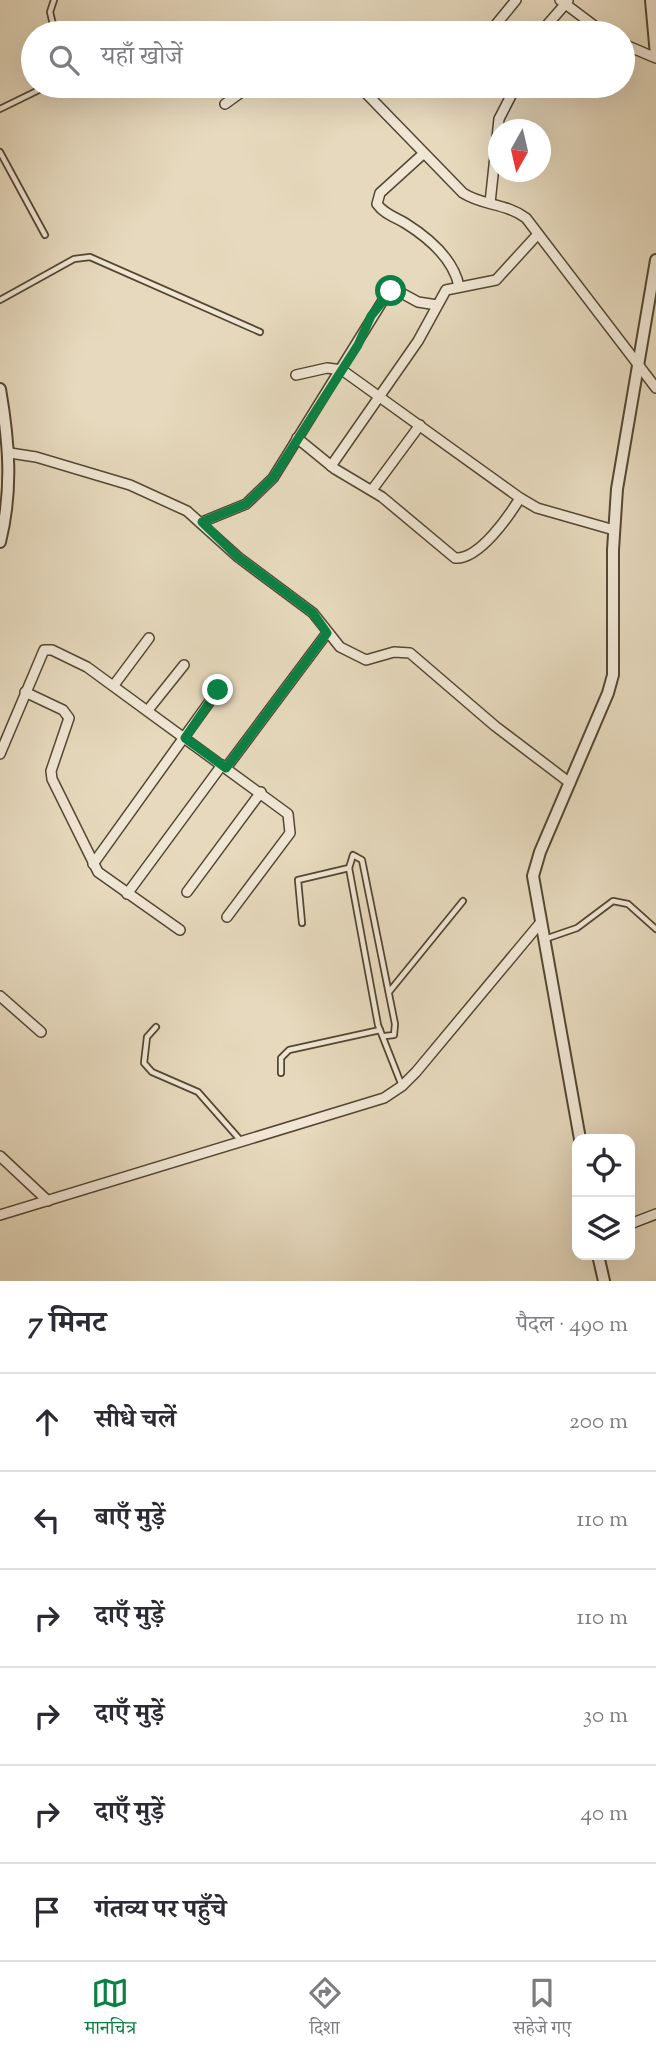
<!DOCTYPE html>
<html lang="hi">
<head>
<meta charset="utf-8">
<style>
	body { margin:0; font-family:"Sorts Mill Goudy","Noto Serif Devanagari",serif; background:#f2f2f3; color:#2b2b33 }
	.controls { position:absolute; right:21px; bottom:21px; display:grid; overflow:hidden; border-radius:14px; box-shadow:0 7px 28px #0002 }
	.controls button { width:63px; height:63px; display:grid; place-items:center; padding:0; border:0; border-bottom:2px solid #e1e1e2; background:#fff; color:#2b2b33; font:35px sans-serif }
	.compass { position:absolute; left:488px; top:119px; width:63px; height:63px; border-radius:50%; background:#fff; box-shadow:0 7px 28px #0002; rotate:188deg }
	.stop { position:absolute; width:21px; height:21px; margin:-16px; border:5px solid #0b8043; border-radius:50%; background:#fff }
	.stop.end { background:#0b8043; border-color:#fff; box-shadow:0 2px 7px #0008 }
	.list { margin:0; padding:0; list-style:none }
	h2 { display:flex; justify-content:space-between; align-items:center; height:91px; margin:0; padding:0 28px; font-size:30px }
	h2 small { font-size:23px; font-weight:400; color:#7c7c81 }
	.list li { display:grid; grid-template-columns:46px 1fr auto; gap:21px; align-items:center; box-sizing:border-box; height:98px; padding:0 28px; border-top:2px solid #e1e1e2 }
	.list b { display:block; font-size:26px; white-space:nowrap }
	.list em { font-size:23px; font-style:normal; color:#7c7c81 }
	.icon { flex:none; width:38px; height:38px; fill:none; stroke:currentColor; stroke-width:2; stroke-linecap:round; stroke-linejoin:round }
	.map { position:relative; flex:none; width:656px; height:1281px; overflow:hidden }
	.search { position:absolute; background:#fff; box-shadow:0 7px 28px #0002; left:21px; right:21px; top:21px; height:77px; display:flex; align-items:center; gap:18px; box-sizing:border-box; padding:0 24px; border-radius:38px; color:#7c7c81; font-size:26px }
	.sheet { height:679px; background:#fff }
	nav { display:flex; justify-content:space-around; align-items:center; box-sizing:border-box; height:98px; border-top:2px solid #e1e1e2; background:#fff; font-size:19px; color:#7c7c81 }
	nav a { display:grid; justify-items:center; gap:4px }
	nav .on { color:#0b8043 }
	.map>svg:first-child { display:block }
</style>
</head>
<body>
<div class="map">
<svg width="656" height="1281" viewBox="0 0 656 1281">
	<rect width="100%" height="100%" fill="#e6d9bd"/>
	<filter id="stains"><feTurbulence type="fractalNoise" baseFrequency=".00286" numOctaves="4"/><feColorMatrix values="0 0 0 0 .2 0 0 0 0 .09 0 0 0 0 .02 0 0 0 .5 -.17"/></filter>
	<radialGradient id="worn" r=".72"><stop offset=".6" stop-color="#630" stop-opacity="0"/><stop offset="1" stop-color="#630" stop-opacity=".3"/></radialGradient>
	<g fill="none" stroke-linecap="round" stroke-linejoin="round">
		<g stroke="#544732" stroke-width="8">
			<g id="service">
				<path d="M 54,0 L 50,12 L 55,33"/>
				<path d="M 0,109 L 47,86"/>
				<path d="M 0,152 L 45,235"/>
				<path d="M 0,300 L 74,259 L 90,257 L 260,332"/>
				<path d="M 302,923 L 298,880 L 349,868"/>
				<path d="M 545,939 L 577,928 L 613,901 L 628,904 L 656,929"/>
				<path d="M 389,992 L 463,901"/>
				<path d="M 156,1027 L 147,1037 L 144,1063 L 152,1072 L 198,1092 L 242,1142"/>
				<path d="M 385,1036 L 394,1035 L 395,1024 L 362,860 L 353,855 L 349,868 L 378,1025 L 402,1086"/>
				<path d="M 281,1073 L 281,1058 L 289,1050 L 380,1030"/>
			</g>
		</g>
		<g stroke="#544732" stroke-width="12">
			<g id="minor">
				<path d="M 560,0 L 604,33"/>
				<path d="M 489,33 L 516,0"/>
				<path d="M 540,33 L 568,1"/>
				<path d="M 623,44 L 656,58"/>
				<path d="M 359,86 L 463,193 C 483,206 506,203 526,218 L 656,388"/>
				<path d="M 225,104 L 250,86"/>
				<path d="M 423,154 L 380,193 L 377,204 C 384,214 395,217 405,223 C 429,238 453,258 459,286"/>
				<path d="M 490,203 L 499,119 L 516,86"/>
				<path d="M 296,375 L 327,368 L 342,370 L 520,498 L 537,508 L 614,530"/>
				<path d="M 297,438 L 335,469 L 382,497 L 455,558 C 479,560 509,516 520,498"/>
				<path d="M 10,453 L 36,457 L 130,485 L 187,511 L 238,557 L 313,613 L 340,647 L 366,660 L 394,652 L 410,653 L 495,726 L 570,783"/>
				<path d="M 331,466 L 418,341 L 446,290 L 496,280 L 538,234"/>
				<path d="M 372,490 L 420,425"/>
				<path d="M 202,522 L 246,504 L 273,478 L 387,294 L 394,289 L 418,302 L 437,305"/>
				<path d="M 114,685 L 149,638"/>
				<path d="M 25,692 L 63,710 L 69,718 L 51,771 L 52,779 L 98,872 L 180,930"/>
				<path d="M 148,710 L 184,665"/>
				<path d="M 0,754 L 44,650 L 52,650 L 87,667 L 288,814 L 290,833 L 227,917"/>
				<path d="M 226,768 L 327,633"/>
				<path d="M 93,864 L 218,690"/>
				<path d="M 187,892 L 261,792"/>
				<path d="M 127,894 L 222,765"/>
				<path d="M 0,996 L 41,1032"/>
				<path d="M 0,1156 L 48,1201"/>
				<path d="M 0,1215 L 384,1098 L 402,1086 L 416,1072 L 541,922"/>
				<path d="M 630,1224 L 656,1214"/>
			</g>
		</g>
		<g stroke="#544732" stroke-width="14">
			<g id="tertiary">
				<path d="M 651,0 L 656,55"/>
				<path d="M 0,389 C 9,441 13,490 0,542"/>
				<path d="M 580,1139 L 533,876 L 540,852 L 608,693 L 613,675 L 613,550 L 617,489 L 656,260"/>
				<path d="M 598,1255 L 604,1281"/>
			</g>
		</g>
		<use href="#service" stroke="#efe6d4" stroke-width="4.5"/>
		<use href="#minor" stroke="#efe6d4" stroke-width="9"/>
		<use href="#tertiary" stroke="#efe6d4" stroke-width="10"/>
	</g>
	<g fill="none" stroke-linecap="round" stroke-linejoin="round">
		<path stroke="#0b8043" stroke-width="9" d="M 218,690 L 185,738 L 226,768 L 327,633 L 313,613 L 238,557 L 202,522 L 246,504 L 273,478 L 358,345 L 371,316 L 391,291"/>
	</g>
	<rect width="100%" height="100%" filter="url(#stains)"/>
	<rect width="100%" height="100%" fill="url(#worn)"/>
</svg>
<div class="controls">
<button><svg class="icon" aria-label="locate" viewBox="0 0 24 24"><circle cx="12" cy="12" r="6"/><path d="M12 2v4M12 18v4M2 12h4M18 12h4"/></svg></button>
<button><svg class="icon" aria-label="layers" viewBox="0 0 24 24"><path d="M12 4l9 5-9 5-9-5zM3 14l9 5 9-5"/></svg></button>
</div>
<svg class="compass" viewBox="-18 -18 36 36"><path d="M0-13l5 13h-10z" fill="#e53935"/><path d="M0 13l5-13h-10z" fill="#7c7c81"/></svg>
<div class="stop" style="left:391px;top:291px"></div>
<div class="stop end" style="left:218px;top:690px"></div>
<div class="search"><svg class="icon" aria-label="search" viewBox="0 0 24 24"><circle cx="10" cy="10" r="6"/><path d="M15 15l6 6"/></svg>यहाँ खोजें</div>
</div>
<section class="sheet">
<h2>7 मिनट<small>पैदल · 490 m</small></h2>
<ul class="list">
<li><svg class="icon" aria-label="ahead" viewBox="0 0 24 24"><path d="M12 20V5M6 11l6-6 6 6"/></svg><div><b>सीधे चलें</b></div><em>200 m</em></li>
<li><svg class="icon" aria-label="left" viewBox="0 0 24 24"><path d="M17 20v-9H6M10 6l-5 5 5 5"/></svg><div><b>बाएँ मुड़ें</b></div><em>110 m</em></li>
<li><svg class="icon" aria-label="right" viewBox="0 0 24 24"><path d="M7 20v-9h11M14 6l5 5-5 5"/></svg><div><b>दाएँ मुड़ें</b></div><em>110 m</em></li>
<li><svg class="icon" aria-label="right" viewBox="0 0 24 24"><path d="M7 20v-9h11M14 6l5 5-5 5"/></svg><div><b>दाएँ मुड़ें</b></div><em>30 m</em></li>
<li><svg class="icon" aria-label="right" viewBox="0 0 24 24"><path d="M7 20v-9h11M14 6l5 5-5 5"/></svg><div><b>दाएँ मुड़ें</b></div><em>40 m</em></li>
<li><svg class="icon" aria-label="arrive" viewBox="0 0 24 24"><path d="M6 21V4h12l-3 4 3 4H6"/></svg><div><b>गंतव्य पर पहुँचे</b></div></li>
</ul>
</section>
<nav>
<a class="on"><svg class="icon" aria-label="map" viewBox="0 0 24 24"><path d="M3 6l6-2 6 2 6-2v14l-6 2-6-2-6 2zM9 4v14M15 6v14"/></svg>मानचित्र</a>
<a><svg class="icon" aria-label="directions" viewBox="0 0 24 24"><path d="M12 3l9 9-9 9-9-9zM9 14v-3h6M13 9l2 2-2 2"/></svg>दिशा</a>
<a><svg class="icon" aria-label="saved" viewBox="0 0 24 24"><path d="M7 4h10v16l-5-4-5 4z"/></svg>सहेजे गए</a>
</nav>
</body>
</html>
